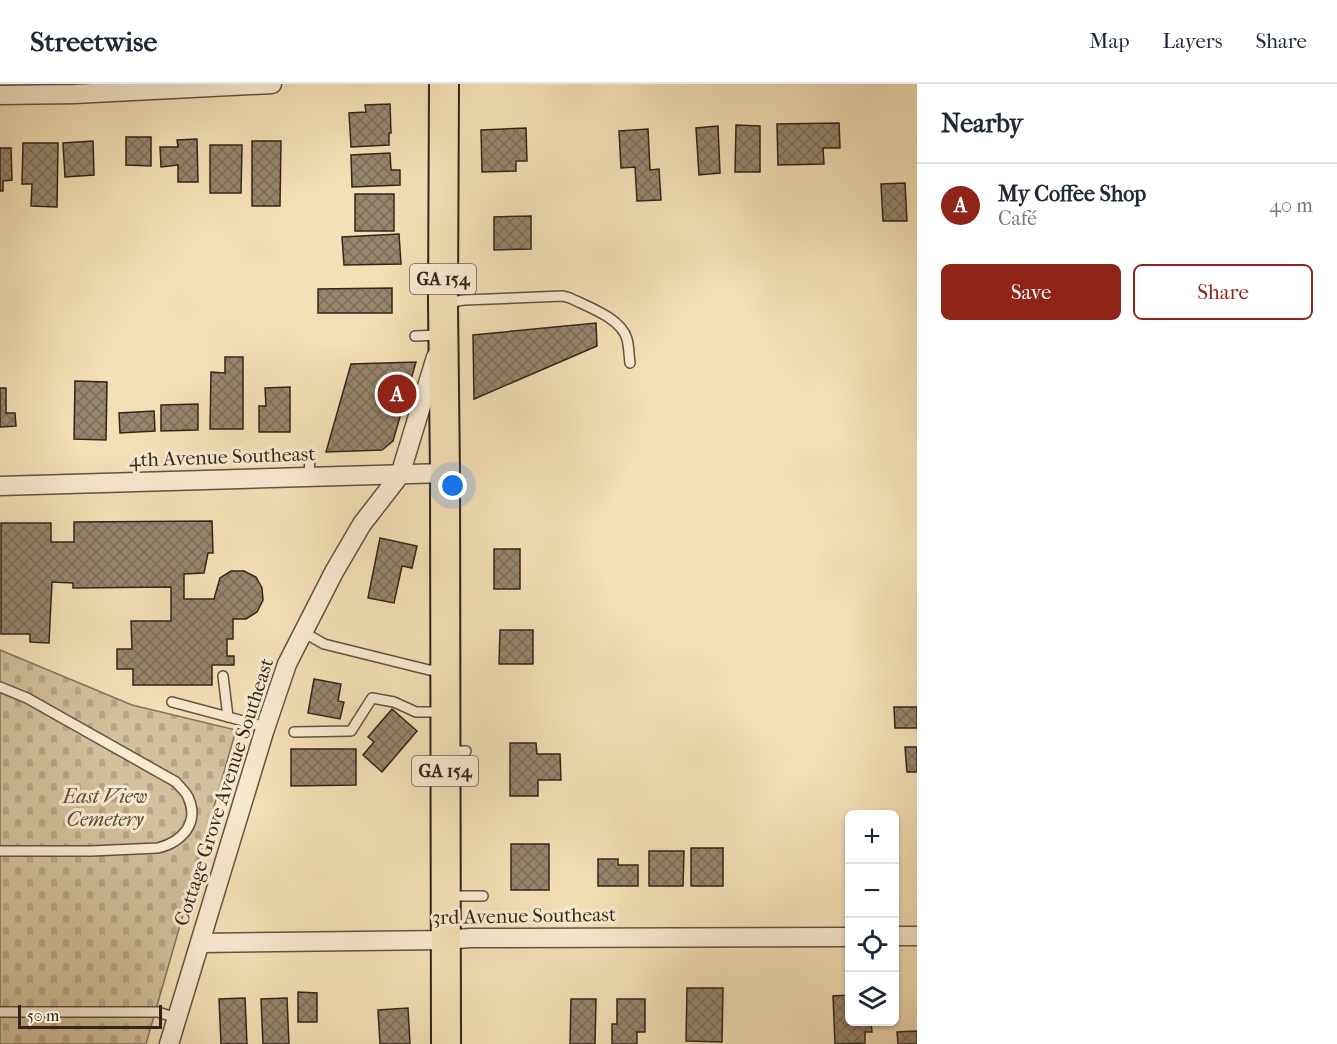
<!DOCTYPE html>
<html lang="en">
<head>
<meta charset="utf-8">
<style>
	body { margin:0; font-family:"IM FELL French Canon",serif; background:#f2f2f3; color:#1f2937 }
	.controls { position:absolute; right:18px; bottom:18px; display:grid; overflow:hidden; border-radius:9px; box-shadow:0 2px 4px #0004 }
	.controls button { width:54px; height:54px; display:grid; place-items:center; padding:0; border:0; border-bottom:2px solid #e0e1e3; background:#fff; color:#1f2937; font:30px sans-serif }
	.scale { position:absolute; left:18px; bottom:15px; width:144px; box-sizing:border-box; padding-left:6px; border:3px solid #30261b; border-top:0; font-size:16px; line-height:21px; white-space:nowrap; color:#30261b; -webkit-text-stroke:4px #f8ead0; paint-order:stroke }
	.you { position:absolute; left:453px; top:402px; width:21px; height:21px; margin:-15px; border:4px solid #fff; border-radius:50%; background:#1a73e8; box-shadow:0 0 0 9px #1a73e833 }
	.badge { display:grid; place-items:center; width:39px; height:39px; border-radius:50%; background:#8f2418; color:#fff; font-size:20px; font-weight:700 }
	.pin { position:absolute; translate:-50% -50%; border:3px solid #fff; box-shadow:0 2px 6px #0006 }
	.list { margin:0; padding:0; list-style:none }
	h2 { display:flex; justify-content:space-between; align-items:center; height:78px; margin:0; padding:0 24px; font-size:26px }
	h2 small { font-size:20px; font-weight:400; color:#747a83 }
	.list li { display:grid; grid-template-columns:39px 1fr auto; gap:18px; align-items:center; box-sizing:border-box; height:84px; padding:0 24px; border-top:2px solid #e0e1e3 }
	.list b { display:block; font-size:22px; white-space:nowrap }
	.list p { margin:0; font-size:20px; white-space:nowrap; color:#747a83 }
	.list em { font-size:20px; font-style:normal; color:#747a83 }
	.actions { display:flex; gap:12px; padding:18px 24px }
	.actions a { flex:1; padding:14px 0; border:2px solid #8f2418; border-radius:9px; text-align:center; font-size:21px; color:#8f2418 }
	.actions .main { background:#8f2418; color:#fff }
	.icon { flex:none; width:33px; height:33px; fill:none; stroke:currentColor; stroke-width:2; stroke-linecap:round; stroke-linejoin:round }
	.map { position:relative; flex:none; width:917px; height:960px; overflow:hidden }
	header { display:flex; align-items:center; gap:36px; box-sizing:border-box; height:84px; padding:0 30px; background:#fff; border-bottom:2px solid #e0e1e3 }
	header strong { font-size:28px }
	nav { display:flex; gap:33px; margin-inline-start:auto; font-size:21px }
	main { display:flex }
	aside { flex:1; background:#fff }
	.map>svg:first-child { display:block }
</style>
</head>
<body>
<header>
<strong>Streetwise</strong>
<nav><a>Map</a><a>Layers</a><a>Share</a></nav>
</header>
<main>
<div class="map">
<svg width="917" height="960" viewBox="0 0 917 960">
	<defs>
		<pattern id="cemetery-stones" width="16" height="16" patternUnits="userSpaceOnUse" patternTransform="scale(1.5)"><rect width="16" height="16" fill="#d4c09c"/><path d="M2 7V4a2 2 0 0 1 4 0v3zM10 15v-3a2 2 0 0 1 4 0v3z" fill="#b6a586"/></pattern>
		<pattern id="building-cross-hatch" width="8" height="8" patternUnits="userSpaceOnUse" patternTransform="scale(1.5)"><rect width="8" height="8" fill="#96866c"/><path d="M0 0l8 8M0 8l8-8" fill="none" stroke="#7b6d58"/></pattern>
	</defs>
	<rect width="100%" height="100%" fill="#f5dfb6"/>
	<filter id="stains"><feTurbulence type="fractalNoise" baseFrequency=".00333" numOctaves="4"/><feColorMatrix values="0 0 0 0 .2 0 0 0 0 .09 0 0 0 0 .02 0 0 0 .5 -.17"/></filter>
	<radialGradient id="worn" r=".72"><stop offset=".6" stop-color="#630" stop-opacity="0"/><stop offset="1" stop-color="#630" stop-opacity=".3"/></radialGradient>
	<path fill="url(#cemetery-stones)" stroke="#82735c" stroke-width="1.5" d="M 0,566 L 132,621 L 236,646 L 146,960 L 0,960 Z"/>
	<g fill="url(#building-cross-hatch)" stroke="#30261b" stroke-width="1.5">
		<path d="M 390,20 L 391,49 L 389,49 L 389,61 L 351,63 L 349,29 L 366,28 L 365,21 Z"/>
		<path d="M 839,39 L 840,64 L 823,64 L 824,80 L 778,81 L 777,40 Z"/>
		<path d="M 736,41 L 760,42 L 760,88 L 735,88 Z"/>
		<path d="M 718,42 L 720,89 L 699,91 L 696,44 Z"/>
		<path d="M 526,44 L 527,77 L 516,77 L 516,87 L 482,88 L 481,46 Z"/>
		<path d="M 648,45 L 650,86 L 659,85 L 661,116 L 637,117 L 635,83 L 621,84 L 619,47 Z"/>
		<path d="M 126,53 L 151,53 L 151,82 L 126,81 Z"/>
		<path d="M 197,55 L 198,98 L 178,98 L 178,81 L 161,83 L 160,63 L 178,63 L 177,56 Z"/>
		<path d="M 93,57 L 94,91 L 65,93 L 63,59 Z"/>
		<path d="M 252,57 L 281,57 L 280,122 L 252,122 Z"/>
		<path d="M 23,59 L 58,59 L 57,123 L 31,122 L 32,100 L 22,100 Z"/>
		<path d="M 210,61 L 242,61 L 241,109 L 210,109 Z"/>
		<path d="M 0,64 L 11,64 L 12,96 L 3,97 L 3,107 L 0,107 Z"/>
		<path d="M 390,69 L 391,86 L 400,86 L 400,101 L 352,103 L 351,71 Z"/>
		<path d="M 905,99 L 907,137 L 883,137 L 881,100 Z"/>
		<rect x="355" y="110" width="39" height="37"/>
		<path d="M 531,132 L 531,165 L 494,166 L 494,133 Z"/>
		<path d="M 399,150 L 401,180 L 344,181 L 342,153 Z"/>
		<path d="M 392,204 L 392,229 L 318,229 L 318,205 Z"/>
		<path d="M 596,239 L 597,262 L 474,315 L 473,251 Z"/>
		<path d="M 225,273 L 243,273 L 243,345 L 210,345 L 211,288 L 225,289 Z"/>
		<path d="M 416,278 L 393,357 L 382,366 L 326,368 L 351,280 Z"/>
		<path d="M 75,297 L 107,298 L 106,356 L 74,355 Z"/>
		<path d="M 290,303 L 290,348 L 259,348 L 259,322 L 266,322 L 265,304 Z"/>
		<path d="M 0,304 L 6,304 L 6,329 L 15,329 L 16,342 L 0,343 Z"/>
		<path d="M 198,320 L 198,346 L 161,347 L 161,321 Z"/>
		<path d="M 154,327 L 155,347 L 120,349 L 119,329 Z"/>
		<path d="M 212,437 L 213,469 L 208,469 L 204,489 L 184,490 L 184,515 L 214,515 L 220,494 L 231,487 L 244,487 L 256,493 L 262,504 L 263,516 L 257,528 L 246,535 L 233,535 L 233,555 L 227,555 L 227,572 L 234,572 L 234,581 L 212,581 L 212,601 L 133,601 L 133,585 L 117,585 L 117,565 L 132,565 L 131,537 L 171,537 L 171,503 L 73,504 L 73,499 L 52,498 L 49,559 L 30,558 L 30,550 L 1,550 L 1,439 L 51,439 L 51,458 L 74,458 L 74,438 Z"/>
		<path d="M 380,454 L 417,462 L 412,484 L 402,482 L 394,519 L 368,514 Z"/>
		<rect x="494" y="465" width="26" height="40"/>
		<path d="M 500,546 L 533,546 L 533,580 L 499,580 Z"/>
		<path d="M 314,595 L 341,600 L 338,617 L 344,618 L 340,635 L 308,629 Z"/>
		<path d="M 894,623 L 917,623 L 917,644 L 895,644 Z"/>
		<path d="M 392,625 L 417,647 L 382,688 L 363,671 L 374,658 L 368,653 Z"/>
		<path d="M 510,659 L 536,659 L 537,670 L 560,670 L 561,696 L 538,696 L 538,712 L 510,712 Z"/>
		<path d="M 905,663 L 917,663 L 917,688 L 907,688 Z"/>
		<path d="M 291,665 L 356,665 L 356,701 L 291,702 Z"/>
		<rect x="511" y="760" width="38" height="46"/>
		<rect x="691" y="764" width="32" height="38"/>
		<path d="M 649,767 L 684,767 L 683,802 L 649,802 Z"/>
		<path d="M 598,775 L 618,775 L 618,781 L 638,781 L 638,802 L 598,802 Z"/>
		<path d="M 687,904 L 723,904 L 722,958 L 686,957 Z"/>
		<path d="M 298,908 L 317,909 L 317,938 L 298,938 Z"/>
		<path d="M 850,911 L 850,938 L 871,938 L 872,948 L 865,948 L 865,959 L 835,960 L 833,912 Z"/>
		<path d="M 245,914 L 247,960 L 221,960 L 219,915 Z"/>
		<path d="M 287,914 L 289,960 L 263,960 L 261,915 Z"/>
		<path d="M 571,915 L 596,915 L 595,960 L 570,960 Z"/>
		<path d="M 617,915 L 645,915 L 645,948 L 637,948 L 637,960 L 612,960 L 612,940 L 617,940 Z"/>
		<path d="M 408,924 L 410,960 L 380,960 L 378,926 Z"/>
		<path d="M 917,947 L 917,960 L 898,960 L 897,948 Z"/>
	</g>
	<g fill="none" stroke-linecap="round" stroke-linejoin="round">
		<g stroke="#615442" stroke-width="12">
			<g id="service">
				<path d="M 445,219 L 464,216 L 563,212 L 570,214 C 588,223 621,234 627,255 C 629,263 629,272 630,279"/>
				<path d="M 415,252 L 439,251"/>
				<path d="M 309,393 L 310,371"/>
				<path d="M 303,548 L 324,560 L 429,586 L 442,586"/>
				<path d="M 223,592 L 228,633"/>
				<path d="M 0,603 L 27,614 L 176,698 C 180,703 186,708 188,713 C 200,739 182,758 158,764 L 91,767 L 0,767"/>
				<path d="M 172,618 L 266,643"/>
				<path d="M 294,648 L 351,647 L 372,614 L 394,618 L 416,628 L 443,628"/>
				<path d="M 448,667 L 466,667"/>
				<path d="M 449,812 L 483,812"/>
				<path d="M 0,928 L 158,928 L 176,934"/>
			</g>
		</g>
		<g stroke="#615442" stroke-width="21">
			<g id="minor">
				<path d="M 0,11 L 74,10 L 272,0"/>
				<path d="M 0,402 L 445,389"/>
				<path d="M 894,852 L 917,852"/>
				<path d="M 200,859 L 445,856 L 470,854 L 850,853"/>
				<path d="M 169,960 L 264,648 L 287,580 L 334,488 L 362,440 L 400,391 L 436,273"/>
			</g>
		</g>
		<g stroke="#30261b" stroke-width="32">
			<path id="primary" d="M 444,0 L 443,219 L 445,389 L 446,960"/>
		</g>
		<use href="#service" stroke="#f8ead0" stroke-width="9"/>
		<use href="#minor" stroke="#f8ead0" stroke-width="18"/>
		<use href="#primary" stroke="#f5dfb6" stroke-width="28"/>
	</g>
	<g text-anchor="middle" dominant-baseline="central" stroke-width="6" stroke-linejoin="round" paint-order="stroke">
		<g fill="#f8ead0" stroke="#6c6151" stroke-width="1.5">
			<rect x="410" y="180" width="66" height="30" rx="4.5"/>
			<rect x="412" y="672" width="66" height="30" rx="4.5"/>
		</g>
		<g font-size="18" font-weight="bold" fill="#30261b">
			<text x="443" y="195">GA 154</text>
			<text x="445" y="687">GA 154</text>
		</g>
		<g font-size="20" fill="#30261b" stroke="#f8ead0">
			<text transform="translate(222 373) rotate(-2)">4th Avenue Southeast</text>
			<text transform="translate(224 708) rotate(-72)">Cottage Grove Avenue Southeast</text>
			<text transform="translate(524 832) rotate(-1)">3rd Avenue Southeast</text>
		</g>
		<g font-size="20" font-style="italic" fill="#594c3b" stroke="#f8ead0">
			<text x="105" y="712">East View<tspan x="105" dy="23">Cemetery</tspan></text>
		</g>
	</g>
	<rect width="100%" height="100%" filter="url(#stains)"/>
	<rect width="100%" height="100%" fill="url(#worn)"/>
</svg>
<div class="controls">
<button>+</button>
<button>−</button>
<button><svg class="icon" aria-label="locate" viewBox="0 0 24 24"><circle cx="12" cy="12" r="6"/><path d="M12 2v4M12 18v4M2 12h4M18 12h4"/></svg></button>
<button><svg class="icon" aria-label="layers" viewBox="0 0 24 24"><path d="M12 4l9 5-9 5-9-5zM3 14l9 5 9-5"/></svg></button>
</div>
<div class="scale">50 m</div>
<div class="you"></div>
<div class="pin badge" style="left:397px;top:310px">A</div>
</div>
<aside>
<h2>Nearby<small></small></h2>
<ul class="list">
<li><span class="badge">A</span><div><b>My Coffee Shop</b><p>Café</p></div><em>40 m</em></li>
</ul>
<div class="actions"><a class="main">Save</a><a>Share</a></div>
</aside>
</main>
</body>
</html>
